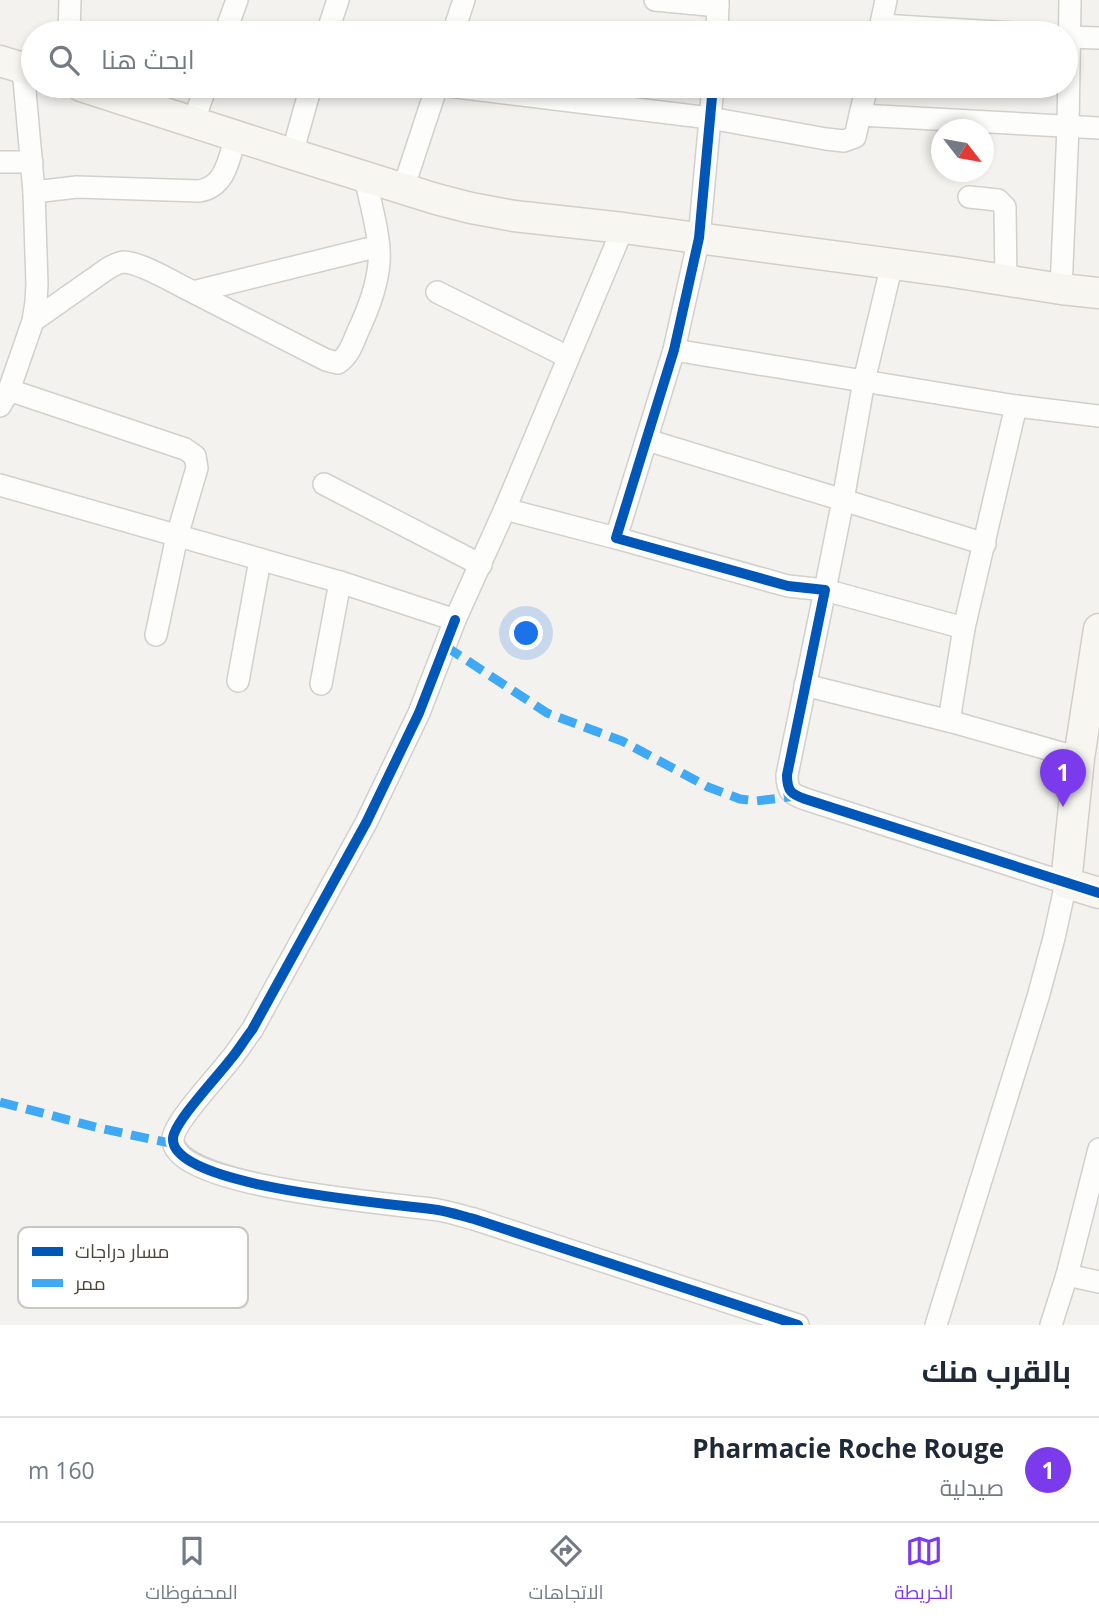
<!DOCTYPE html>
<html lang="ar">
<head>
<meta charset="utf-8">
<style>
	body { margin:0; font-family:"Open Sans",Cairo,sans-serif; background:#f6f6f7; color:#1f2937; direction:rtl }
	.compass { position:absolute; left:931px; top:119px; width:63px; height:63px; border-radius:50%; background:#fff; box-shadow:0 4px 10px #0003; rotate:121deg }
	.you { position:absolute; left:527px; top:634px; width:24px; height:24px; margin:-18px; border:5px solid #fff; border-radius:50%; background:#1a73e8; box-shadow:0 0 0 10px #1a73e833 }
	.badge { display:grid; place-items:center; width:46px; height:46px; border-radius:50%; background:#7c3aed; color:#fff; font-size:23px; font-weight:700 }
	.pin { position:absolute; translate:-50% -58px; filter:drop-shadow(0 2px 4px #0008) }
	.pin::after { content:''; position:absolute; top:37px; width:24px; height:21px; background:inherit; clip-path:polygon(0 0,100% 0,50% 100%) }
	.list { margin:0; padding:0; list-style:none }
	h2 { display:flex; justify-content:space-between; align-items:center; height:91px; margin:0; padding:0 28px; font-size:30px }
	h2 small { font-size:23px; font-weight:400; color:#747a83 }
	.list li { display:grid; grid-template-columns:46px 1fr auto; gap:21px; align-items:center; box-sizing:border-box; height:105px; padding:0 28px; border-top:2px solid #e0e1e3 }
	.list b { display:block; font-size:26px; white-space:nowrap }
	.list p { margin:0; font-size:23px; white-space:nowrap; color:#747a83 }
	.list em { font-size:23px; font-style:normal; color:#747a83 }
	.icon { flex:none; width:38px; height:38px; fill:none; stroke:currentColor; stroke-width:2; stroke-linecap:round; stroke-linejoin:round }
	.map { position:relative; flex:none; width:1099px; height:1325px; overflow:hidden; direction:ltr }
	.search { position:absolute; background:#fff; box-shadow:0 4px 10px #0003; left:21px; right:21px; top:21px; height:77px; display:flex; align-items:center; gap:18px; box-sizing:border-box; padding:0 24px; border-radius:38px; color:#747a83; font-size:26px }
	.sheet { height:196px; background:#fff }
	nav { display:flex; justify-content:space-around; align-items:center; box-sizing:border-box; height:98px; border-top:2px solid #e0e1e3; background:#fff; font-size:19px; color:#747a83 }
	nav a { display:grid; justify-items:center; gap:4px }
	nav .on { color:#7c3aed }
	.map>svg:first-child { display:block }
</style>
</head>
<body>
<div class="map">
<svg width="1099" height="1325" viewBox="0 0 1099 1325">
	<rect width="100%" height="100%" fill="#f4f2ee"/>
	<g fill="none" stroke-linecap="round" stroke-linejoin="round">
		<g stroke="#d2d0cb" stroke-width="24">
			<g id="street">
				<path d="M 655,0 L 718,6"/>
				<path d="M 881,25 L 1013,33"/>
				<path d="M 69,33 L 70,0"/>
				<path d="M 225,33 L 237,0"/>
				<path d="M 327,33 L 338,0"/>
				<path d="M 453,33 L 464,0"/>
				<path d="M 717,33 L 718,0"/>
				<path d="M 879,33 L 886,0"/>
				<path d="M 1066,37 L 1099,38"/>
				<path d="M 23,68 L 34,192 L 77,187 L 199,191 C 226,187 229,158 236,136"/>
				<path d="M 448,86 L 710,118 L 826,139 L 844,141 L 855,137 L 860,115 L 1099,128"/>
				<path d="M 713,86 L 699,238 L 674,350 L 616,538 L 788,586 L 825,590 L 787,775 C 787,791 791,794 805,799 L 1066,883 L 1054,938 L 1038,997 L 936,1325"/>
				<path d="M 860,115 L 867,86"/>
				<path d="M 193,123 L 206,86"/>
				<path d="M 292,154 L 311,86"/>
				<path d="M 0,162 L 32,162"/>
				<path d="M 365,177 C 370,202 381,238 379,263 C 377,287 368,310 358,331 C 353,343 349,356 338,363 L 326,360 L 193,292 L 379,246"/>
				<path d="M 403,189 L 437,86"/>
				<path d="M 969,197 L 998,200 L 1005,207 L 1006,281"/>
				<path d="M 1061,289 L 1068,128 L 1070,0"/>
				<path d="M 437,292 L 568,357"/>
				<path d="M 33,321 L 107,269 C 112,266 117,263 123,262 C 141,262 176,284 193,292"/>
				<path d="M 674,350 L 1016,406"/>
				<path d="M 9,390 L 33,321 L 36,302 L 37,284 L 34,192"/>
				<path d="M 0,406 L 9,390 L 185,449 L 195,456 L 197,468 L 177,536 L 156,635"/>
				<path d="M 647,440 L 843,500 L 864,381 L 892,264"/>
				<path d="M 324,484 L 481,565"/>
				<path d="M 0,485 L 340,582 L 455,620 L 505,509"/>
				<path d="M 616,538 L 505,509 L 623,228"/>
				<path d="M 455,620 L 419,713 L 366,823 L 252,1030 C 244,1040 238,1051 230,1060 C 218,1076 175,1121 173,1138 C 169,1188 400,1204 438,1210 C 450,1212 462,1216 474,1219 L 798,1325"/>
				<path d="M 964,628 L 825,590 L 843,500 L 985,544"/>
				<path d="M 238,681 L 260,560"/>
				<path d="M 321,684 L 340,582"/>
				<path d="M 805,685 L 949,721"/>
				<path d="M 1079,758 L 949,721 L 964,628 L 1016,406 L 1099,416"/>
				<path d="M 1067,1275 L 1099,1282"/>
				<path d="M 1051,1325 L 1067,1275 L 1099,1149"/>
			</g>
		</g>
		<g stroke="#d3cfc5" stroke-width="33">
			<g id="secondary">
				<path d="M 0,61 L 33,71"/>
				<path d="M 81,86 L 292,154 L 436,199 L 471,208 L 514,216 L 623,228 L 953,272 L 1061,289 L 1099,293"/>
				<path d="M 1099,629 L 1079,758 L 1066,883 L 1099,893"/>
			</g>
		</g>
		<use href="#street" stroke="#fdfdfc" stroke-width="21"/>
		<use href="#secondary" stroke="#f7f6f1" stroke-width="30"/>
		<g stroke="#3fa9f5" stroke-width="9" stroke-dasharray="18 9" stroke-linecap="butt">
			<path d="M 445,646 L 547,713 L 622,741 L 708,787 L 740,799 L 756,801 L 797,796"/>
			<path d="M 0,1102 L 99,1128 L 174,1144"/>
		</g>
		<g stroke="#fff" stroke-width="15">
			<g id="cycleway">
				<path d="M 713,86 L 699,238 L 674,350 L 616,538 L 788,586 L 825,590 L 787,775 C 787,791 791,794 805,799 L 1099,893"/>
				<path d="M 455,620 L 419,713 L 366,823 L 252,1030 C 244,1040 238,1051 230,1060 C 218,1076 175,1121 173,1138 C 169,1188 400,1204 438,1210 C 450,1212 462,1216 474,1219 L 798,1325"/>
			</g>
		</g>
		<use href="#cycleway" stroke="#0057b8" stroke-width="10"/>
	</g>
	<rect x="18" y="1227" width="230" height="81" rx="10" fill="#fff" stroke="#c9c7c4" stroke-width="2"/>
	<rect x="32" y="1247" width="31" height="9" fill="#0057b8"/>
	<rect x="32" y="1279" width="31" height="8" fill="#3fa9f5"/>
	<g font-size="19" fill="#4b4439">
		<text x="75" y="1258">مسار دراجات</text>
		<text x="75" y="1290">ممر</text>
	</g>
</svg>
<svg class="compass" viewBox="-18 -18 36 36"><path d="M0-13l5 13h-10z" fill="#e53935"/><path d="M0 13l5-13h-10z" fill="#747a83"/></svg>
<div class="you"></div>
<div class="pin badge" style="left:1063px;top:807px">1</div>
<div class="search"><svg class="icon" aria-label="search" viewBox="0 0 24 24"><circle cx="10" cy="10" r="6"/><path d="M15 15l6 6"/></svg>ابحث هنا</div>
</div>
<section class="sheet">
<h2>بالقرب منك<small></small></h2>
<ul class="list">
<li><span class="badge">1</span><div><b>Pharmacie Roche Rouge</b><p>صيدلية</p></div><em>160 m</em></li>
</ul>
</section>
<nav>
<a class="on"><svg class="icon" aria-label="map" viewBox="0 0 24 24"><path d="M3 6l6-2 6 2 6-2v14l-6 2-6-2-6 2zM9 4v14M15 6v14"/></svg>الخريطة</a>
<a><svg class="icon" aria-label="directions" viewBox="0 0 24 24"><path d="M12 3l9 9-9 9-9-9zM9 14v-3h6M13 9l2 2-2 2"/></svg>الاتجاهات</a>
<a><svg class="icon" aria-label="saved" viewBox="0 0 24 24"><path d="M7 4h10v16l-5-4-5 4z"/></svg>المحفوظات</a>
</nav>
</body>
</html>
